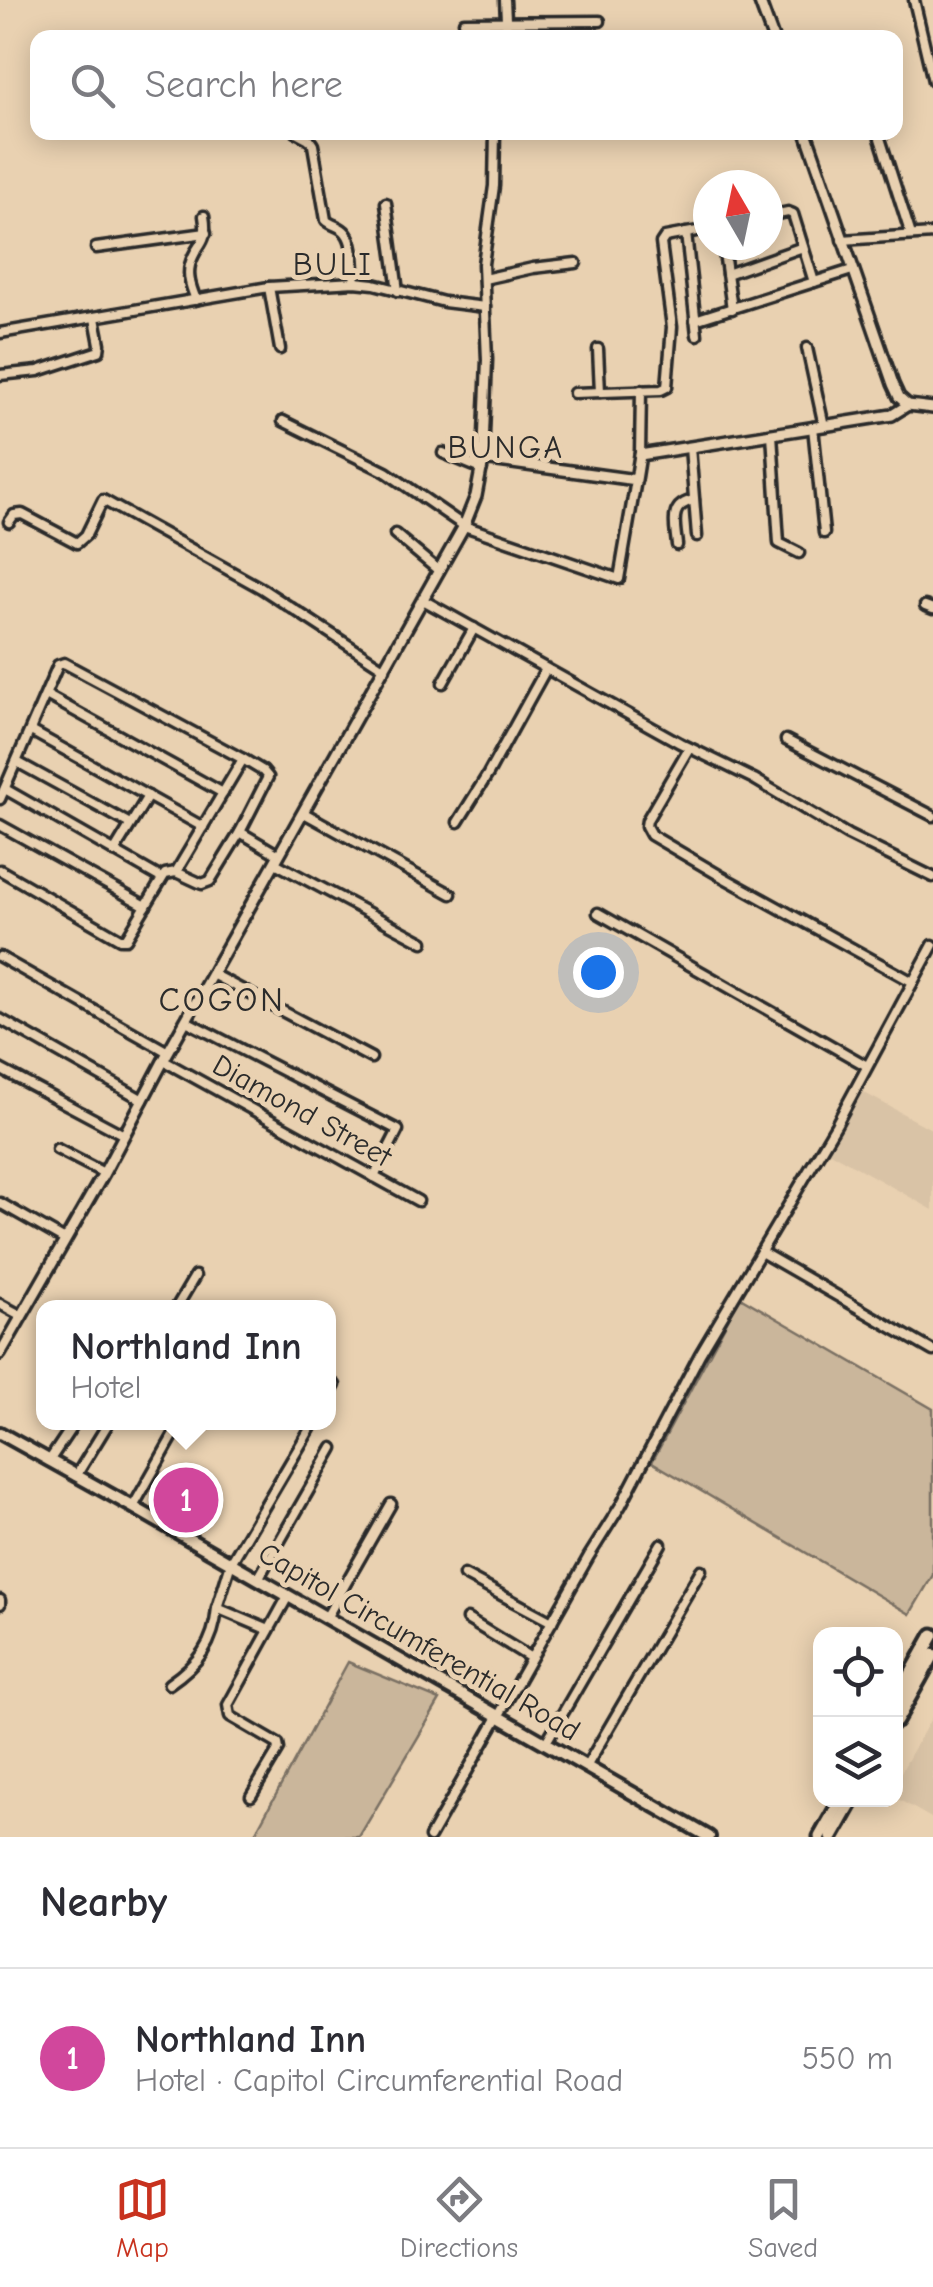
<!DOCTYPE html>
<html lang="en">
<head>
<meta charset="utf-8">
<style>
	body { margin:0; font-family:"Comic Neue",sans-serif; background:#f2f2f3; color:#2b2b33 }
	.controls { position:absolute; right:30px; bottom:30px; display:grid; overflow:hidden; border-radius:20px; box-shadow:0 5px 25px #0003 }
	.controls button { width:90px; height:90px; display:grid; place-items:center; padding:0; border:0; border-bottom:2px solid #e1e1e2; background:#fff; color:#2b2b33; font:50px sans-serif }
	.compass { position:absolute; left:693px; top:170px; width:90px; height:90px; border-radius:50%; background:#fff; box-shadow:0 5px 25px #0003; rotate:351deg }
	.you { position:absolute; left:598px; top:972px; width:35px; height:35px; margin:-25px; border:8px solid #fff; border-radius:50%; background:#1a73e8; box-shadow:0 0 0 15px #1a73e833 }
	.badge { display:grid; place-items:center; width:65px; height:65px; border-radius:50%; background:#c8321e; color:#fff; font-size:32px; font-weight:700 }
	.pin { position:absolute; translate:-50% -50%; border:5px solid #fff; box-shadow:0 2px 10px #0006 }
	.popup { position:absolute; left:36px; top:1300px; width:300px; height:130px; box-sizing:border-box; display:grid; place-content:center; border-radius:20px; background:#fff; filter:drop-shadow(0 2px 8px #0005); font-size:32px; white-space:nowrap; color:#7c7c81 }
	.popup b { font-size:38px; color:#2b2b33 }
	.popup::after { content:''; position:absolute; left:50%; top:100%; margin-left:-20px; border:20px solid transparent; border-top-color:#fff }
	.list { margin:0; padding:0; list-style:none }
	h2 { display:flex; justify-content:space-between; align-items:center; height:130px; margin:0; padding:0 40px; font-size:42px }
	h2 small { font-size:32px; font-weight:400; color:#7c7c81 }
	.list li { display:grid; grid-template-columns:65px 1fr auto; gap:30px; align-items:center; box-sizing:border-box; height:180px; padding:0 40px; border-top:2px solid #e1e1e2 }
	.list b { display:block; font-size:38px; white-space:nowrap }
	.list p { margin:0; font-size:32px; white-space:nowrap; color:#7c7c81 }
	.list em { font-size:32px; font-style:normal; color:#7c7c81 }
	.icon { flex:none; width:55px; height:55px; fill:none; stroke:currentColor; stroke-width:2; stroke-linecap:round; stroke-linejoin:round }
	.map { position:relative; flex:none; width:933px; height:1837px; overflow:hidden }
	.search { position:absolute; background:#fff; box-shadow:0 5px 25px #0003; left:30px; right:30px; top:30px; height:110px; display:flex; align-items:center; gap:25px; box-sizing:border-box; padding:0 35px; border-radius:20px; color:#7c7c81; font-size:38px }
	.sheet { height:310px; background:#fff }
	nav { display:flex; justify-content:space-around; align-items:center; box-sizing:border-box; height:140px; border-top:2px solid #e1e1e2; background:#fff; font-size:28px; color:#7c7c81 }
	nav a { display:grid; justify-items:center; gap:5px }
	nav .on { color:#c8321e }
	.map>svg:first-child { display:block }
</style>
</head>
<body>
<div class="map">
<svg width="933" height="1837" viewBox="0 0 933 1837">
	<rect width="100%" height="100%" fill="#e9d1b1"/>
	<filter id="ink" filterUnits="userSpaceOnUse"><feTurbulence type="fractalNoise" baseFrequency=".01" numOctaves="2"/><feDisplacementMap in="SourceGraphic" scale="20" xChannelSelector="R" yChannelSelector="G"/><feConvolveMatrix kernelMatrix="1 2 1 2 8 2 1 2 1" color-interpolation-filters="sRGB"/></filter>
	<g filter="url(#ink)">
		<g fill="#d9c3a6">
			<path d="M 859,1090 L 933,1130 L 933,1210 L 826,1150 Z"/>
			<path d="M 933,1715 L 933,1819 L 896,1798 L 896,1781 Z"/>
		</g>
		<g fill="#cab69b" stroke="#7a7063" stroke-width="2.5">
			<path d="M 740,1297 L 933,1409 L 933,1575 L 910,1614 L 652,1462 Z"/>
			<path d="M 348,1662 L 440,1700 L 359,1837 L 253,1837 Z"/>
		</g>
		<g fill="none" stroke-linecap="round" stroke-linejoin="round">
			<g stroke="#2b2b2b" stroke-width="15">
				<g id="minor">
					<path d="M 505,0 L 507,38"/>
					<path d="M 914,0 L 933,81"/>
					<path d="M 464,22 L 600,21"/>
					<path d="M 296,132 L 309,139 L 313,145 L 326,220 C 332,226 341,226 346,233 C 355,244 353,268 355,282"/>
					<path d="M 878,132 L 911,235"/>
					<path d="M 386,203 L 398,291"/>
					<path d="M 768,216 L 788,212 L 793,214 L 814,282"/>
					<path d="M 686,233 L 697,335"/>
					<path d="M 842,240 L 933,234"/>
					<path d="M 723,245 L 732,309"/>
					<path d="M 96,248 L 206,233"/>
					<path d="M 727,274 L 803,247"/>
					<path d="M 484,279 L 533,268 L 576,263"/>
					<path d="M 269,287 L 280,349"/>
					<path d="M 196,300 C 192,289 187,278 190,265 C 196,242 209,246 204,216"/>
					<path d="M 695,320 L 852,270"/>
					<path d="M 0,333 L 269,287 L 355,282 L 374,284 L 444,302 L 485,307"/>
					<path d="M 807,348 L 824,426"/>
					<path d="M 598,349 L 600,392"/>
					<path d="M 0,375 L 38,371 L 99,351 L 100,344 L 95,318"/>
					<path d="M 574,393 L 661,390 L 667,387 L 672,327 L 661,243 L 665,237 L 708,229"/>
					<path d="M 283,421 L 386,472 L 464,526 L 619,579 L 636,480"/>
					<path d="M 813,427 L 824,533"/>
					<path d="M 772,434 L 779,543 L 799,553"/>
					<path d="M 690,447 L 697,536"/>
					<path d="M 443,453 L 482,469"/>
					<path d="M 640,455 L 641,390"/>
					<path d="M 483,459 L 487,360 L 483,264 L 494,186 L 495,132"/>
					<path d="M 9,522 L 14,515 L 22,514 L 77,543 L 86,535 L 103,500 L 261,588 L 385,669"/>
					<path d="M 395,534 L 439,571"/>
					<path d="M 677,545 C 675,524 668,505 694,500"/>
					<path d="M 423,600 L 680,743 L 754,779 L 848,835 L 933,877"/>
					<path d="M 925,606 L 933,609"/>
					<path d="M 443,683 L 474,628"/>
					<path d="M 46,695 L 223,793"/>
					<path d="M 31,731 L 203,827"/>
					<path d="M 786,740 L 933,816"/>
					<path d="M 689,748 L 647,820 L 646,826 L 651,835 L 719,875 L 913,982"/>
					<path d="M 17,762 L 130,824"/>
					<path d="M 5,789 L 161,878"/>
					<path d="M 0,799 L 58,665 L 64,663 L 243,759 L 263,771 L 268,777 L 240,832 L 210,881 L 202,884 L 176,872 L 165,874 L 126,939 L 120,939 L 0,870"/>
					<path d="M 304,813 L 451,894"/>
					<path d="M 458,822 L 488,774 L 546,669"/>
					<path d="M 0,825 L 146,906"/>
					<path d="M 240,832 L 279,855"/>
					<path d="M 114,852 L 148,796"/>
					<path d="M 275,863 L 423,942"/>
					<path d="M 176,872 L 243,759"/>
					<path d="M 598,913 L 867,1066"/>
					<path d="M 0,957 L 168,1052"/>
					<path d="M 212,974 L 371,1058"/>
					<path d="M 0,1019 L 143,1100"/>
					<path d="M 186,1021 L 398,1130 L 374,1177"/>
					<path d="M 164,1061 L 418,1201"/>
					<path d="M 0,1069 L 124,1135"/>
					<path d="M 57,1149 L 104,1173"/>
					<path d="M 0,1203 L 65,1240"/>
					<path d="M 761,1252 L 933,1351"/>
					<path d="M 0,1304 L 22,1316"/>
					<path d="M 176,1308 L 195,1276"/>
					<path d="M 328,1397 L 335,1385"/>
					<path d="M 49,1461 L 75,1422"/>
					<path d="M 76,1476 L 109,1422"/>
					<path d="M 133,1507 L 181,1422"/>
					<path d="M 464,1575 L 552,1622"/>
					<path d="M 258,1579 L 333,1448"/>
					<path d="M 0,1600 L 0,1604"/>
					<path d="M 217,1608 L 231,1563 L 314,1422"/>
					<path d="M 326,1618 L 391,1504"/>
					<path d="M 467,1619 L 531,1658"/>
					<path d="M 169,1684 C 198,1664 214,1644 217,1608 L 269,1630"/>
					<path d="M 545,1744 L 661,1544"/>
					<path d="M 586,1767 L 701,1570"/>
					<path d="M 251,1796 L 279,1749 L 278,1744 L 230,1716 L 228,1705 L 288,1596"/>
					<path d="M 430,1837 L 589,1556 L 621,1505 L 700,1354 L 836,1125 L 933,945"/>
				</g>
			</g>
			<g stroke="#2b2b2b" stroke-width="16">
				<g id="tertiary">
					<path d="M 759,0 L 773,38"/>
					<path d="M 806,132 L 893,384 L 899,397 L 908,405"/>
					<path d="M 0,1354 L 104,1173 L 168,1052 L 464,526 L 476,496 L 483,459 L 636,480 L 640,455 L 892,415 L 908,405 L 933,408"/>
				</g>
			</g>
			<g stroke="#2b2b2b" stroke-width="18">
				<path id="secondary" d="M 0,1433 L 133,1507 L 709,1837"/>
			</g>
			<g stroke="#2b2b2b" stroke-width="19">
				<g id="trunk">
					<path d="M 896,1701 L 933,1635"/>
					<path d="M 896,1721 L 933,1655"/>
					<path d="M 820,1837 L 841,1800"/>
					<path d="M 832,1837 L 853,1800"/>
				</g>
			</g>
			<use href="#minor" stroke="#e9d1b1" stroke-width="8"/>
			<use href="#tertiary" stroke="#e9d1b1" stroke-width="9"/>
			<use href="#secondary" stroke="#e9d1b1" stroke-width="10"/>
			<use href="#trunk" stroke="#e9d1b1" stroke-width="11"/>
		</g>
	</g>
	<g text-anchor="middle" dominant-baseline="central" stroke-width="10" stroke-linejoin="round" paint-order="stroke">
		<g font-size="30" fill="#2b2b2b" stroke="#e9d1b1">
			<text transform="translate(302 1111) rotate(29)">Diamond Street</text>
			<text transform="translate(419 1642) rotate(30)">Capitol Circumferential Road</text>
		</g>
		<g font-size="32" letter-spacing="2.5" fill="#2b2b2b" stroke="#e9d1b1">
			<text x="333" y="264">BULI</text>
			<text x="506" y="447">BUNGA</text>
		</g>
		<g font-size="35" letter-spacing="2.5" fill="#2b2b2b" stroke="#e9d1b1">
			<text x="222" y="999">COGON</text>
		</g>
	</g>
</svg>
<div class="controls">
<button><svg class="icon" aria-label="locate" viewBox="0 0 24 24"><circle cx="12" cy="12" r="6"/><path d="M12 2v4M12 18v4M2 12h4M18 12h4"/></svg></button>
<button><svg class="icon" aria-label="layers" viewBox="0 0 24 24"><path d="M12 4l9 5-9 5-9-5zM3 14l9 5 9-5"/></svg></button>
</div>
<svg class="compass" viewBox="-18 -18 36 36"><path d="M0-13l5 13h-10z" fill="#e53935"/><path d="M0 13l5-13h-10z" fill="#7c7c81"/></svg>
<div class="you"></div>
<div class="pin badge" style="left:186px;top:1500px;background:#d1479c">1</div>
<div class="popup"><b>Northland Inn</b>Hotel</div>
<div class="search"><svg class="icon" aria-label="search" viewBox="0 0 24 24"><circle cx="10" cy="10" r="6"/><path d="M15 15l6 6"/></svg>Search here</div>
</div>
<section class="sheet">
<h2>Nearby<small></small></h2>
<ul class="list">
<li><span class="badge" style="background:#d1479c">1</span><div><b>Northland Inn</b><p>Hotel · Capitol Circumferential Road</p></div><em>550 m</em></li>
</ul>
</section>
<nav>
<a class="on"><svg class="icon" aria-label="map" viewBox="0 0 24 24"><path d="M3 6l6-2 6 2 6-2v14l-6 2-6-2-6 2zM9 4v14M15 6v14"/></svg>Map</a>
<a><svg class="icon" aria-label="directions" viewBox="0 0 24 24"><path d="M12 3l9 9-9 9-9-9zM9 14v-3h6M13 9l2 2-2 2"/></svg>Directions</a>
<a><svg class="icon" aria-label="saved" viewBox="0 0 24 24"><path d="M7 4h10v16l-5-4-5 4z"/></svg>Saved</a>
</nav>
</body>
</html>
